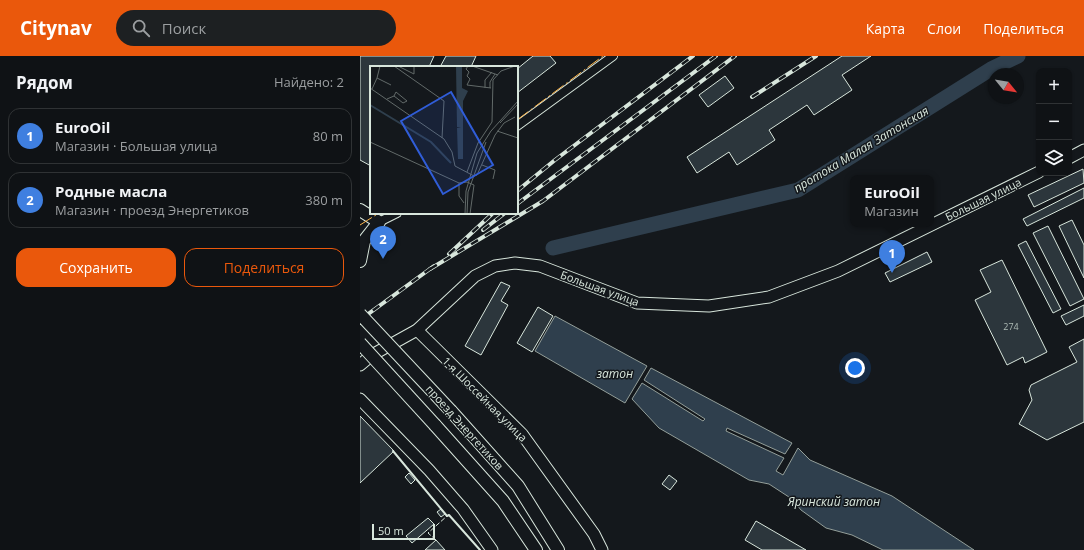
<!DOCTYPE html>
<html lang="ru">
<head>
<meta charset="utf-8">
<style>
	body { margin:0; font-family:"Open Sans",sans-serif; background:#1d2022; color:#f1f3f6 }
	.controls { position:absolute; right:12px; top:12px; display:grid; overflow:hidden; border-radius:8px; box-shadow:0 1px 3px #0004 }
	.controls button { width:36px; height:36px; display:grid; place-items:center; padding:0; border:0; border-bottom:1px solid #2f3234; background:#0f1215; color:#f1f3f6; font:20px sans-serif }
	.compass { position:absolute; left:628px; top:12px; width:36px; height:36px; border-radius:50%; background:#0f1215; box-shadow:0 1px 3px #0004; rotate:120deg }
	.scale { position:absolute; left:12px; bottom:10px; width:63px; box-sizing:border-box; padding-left:4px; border:2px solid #d8e6dc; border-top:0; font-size:11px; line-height:14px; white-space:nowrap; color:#d8e6dc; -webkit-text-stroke:3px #14181c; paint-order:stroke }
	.you { position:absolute; left:495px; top:312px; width:14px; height:14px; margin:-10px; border:3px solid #fff; border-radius:50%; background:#1a73e8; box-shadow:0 0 0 6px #1a73e833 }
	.badge { display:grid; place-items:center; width:26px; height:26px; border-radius:50%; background:#ea580c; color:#fff; font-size:13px; font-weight:700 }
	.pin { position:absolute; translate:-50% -33px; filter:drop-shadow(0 1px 2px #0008) }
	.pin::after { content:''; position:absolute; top:21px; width:14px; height:12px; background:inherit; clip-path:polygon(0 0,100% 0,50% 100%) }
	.popup { position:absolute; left:490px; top:119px; width:84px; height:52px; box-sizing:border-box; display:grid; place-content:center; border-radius:8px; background:#0f1215; filter:drop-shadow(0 1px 3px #0005); font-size:13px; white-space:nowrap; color:#9b9ea0 }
	.popup b { font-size:15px; color:#f1f3f6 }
	.popup::after { content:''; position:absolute; left:50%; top:100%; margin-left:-8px; border:8px solid transparent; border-top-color:#0f1215 }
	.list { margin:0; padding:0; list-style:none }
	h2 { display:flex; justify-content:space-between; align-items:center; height:52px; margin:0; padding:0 16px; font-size:17px }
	h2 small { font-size:13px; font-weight:400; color:#9b9ea0 }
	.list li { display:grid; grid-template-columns:26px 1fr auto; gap:12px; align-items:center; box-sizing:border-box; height:56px; margin:0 8px 8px; padding:0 8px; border:1px solid #2f3234; border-radius:12px }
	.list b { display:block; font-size:15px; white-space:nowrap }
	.list p { margin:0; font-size:13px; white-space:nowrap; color:#9b9ea0 }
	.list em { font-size:13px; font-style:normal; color:#9b9ea0 }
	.actions { display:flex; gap:8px; padding:12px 16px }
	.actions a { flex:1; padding:9px 0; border:1px solid #ea580c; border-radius:12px; text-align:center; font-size:14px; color:#ea580c }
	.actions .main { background:#ea580c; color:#fff }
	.icon { flex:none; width:22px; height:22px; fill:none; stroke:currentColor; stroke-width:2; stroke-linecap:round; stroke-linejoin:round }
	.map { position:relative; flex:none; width:724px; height:494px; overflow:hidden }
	header { display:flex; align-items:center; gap:24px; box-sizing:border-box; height:56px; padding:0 20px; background:#ea580c; color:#fff }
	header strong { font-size:19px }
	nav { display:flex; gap:22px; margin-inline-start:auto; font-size:14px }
	.search { width:280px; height:36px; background:#1d2022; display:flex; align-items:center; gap:10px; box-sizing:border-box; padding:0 14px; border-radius:22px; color:#9b9ea0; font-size:15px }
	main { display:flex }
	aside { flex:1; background:#0f1215 }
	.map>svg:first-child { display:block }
</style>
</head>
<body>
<header>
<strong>Citynav</strong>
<div class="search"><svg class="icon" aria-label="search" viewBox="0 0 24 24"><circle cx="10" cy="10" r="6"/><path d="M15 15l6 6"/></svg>Поиск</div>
<nav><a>Карта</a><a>Слои</a><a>Поделиться</a></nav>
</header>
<main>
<aside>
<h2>Рядом<small>Найдено: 2</small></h2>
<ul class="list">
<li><span class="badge" style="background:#3f7fe0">1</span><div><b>EuroOil</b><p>Магазин · Большая улица</p></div><em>80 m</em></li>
<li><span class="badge" style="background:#3f7fe0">2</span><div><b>Родные масла</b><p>Магазин · проезд Энергетиков</p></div><em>380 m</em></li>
</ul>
<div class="actions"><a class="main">Сохранить</a><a>Поделиться</a></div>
</aside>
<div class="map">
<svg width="724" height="494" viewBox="0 0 724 494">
	<rect width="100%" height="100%" fill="#14181c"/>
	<g fill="#2f3f4d" stroke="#939e99">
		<path d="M 195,260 L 287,310 L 265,347 L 175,295 Z"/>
		<path d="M 291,312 L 432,387 L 425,398 L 367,372 L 366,375 L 424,402 L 416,415 L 423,419 L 438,392 L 450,404 L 532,440 L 614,494 L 523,494 L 492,479 L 466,472 L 441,454 L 432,443 L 409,428 L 389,424 L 299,372 L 272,343 L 282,327 L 343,365 L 345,363 L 284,324 Z"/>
	</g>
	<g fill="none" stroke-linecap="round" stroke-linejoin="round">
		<path stroke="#2f3f4d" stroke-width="15" d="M 193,192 L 438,134 L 631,13 L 658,0"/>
	</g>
	<g fill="#2c363c" stroke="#d8e6dc">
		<path d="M 0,0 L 74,0 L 69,11 L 11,11 L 11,110 L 0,104 Z"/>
		<path d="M 86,0 L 116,0 L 111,11 L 80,11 Z"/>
		<path d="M 173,0 L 190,0 L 196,7 L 157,37 L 157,13 Z"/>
		<path d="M 482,0 L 511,0 L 482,19 L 492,34 L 454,59 L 447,49 L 409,74 L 415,84 L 377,109 L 369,96 L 337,117 L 327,101 Z"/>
		<path d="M 365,20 L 374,32 L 348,51 L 339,39 Z"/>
		<path d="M 723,113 L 724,127 L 674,151 L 668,139 Z"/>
		<path d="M 724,132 L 724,142 L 667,170 L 663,163 Z"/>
		<path d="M 712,164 L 724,189 L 724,222 L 699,170 Z"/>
		<path d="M 688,170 L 724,243 L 710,250 L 673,177 Z"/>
		<path d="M 666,185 L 701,253 L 693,257 L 658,189 Z"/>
		<path d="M 567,196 L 572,206 L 530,226 L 525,217 Z"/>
		<path d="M 642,204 L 687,296 L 665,307 L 663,301 L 647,309 L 615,244 L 631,236 L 620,214 Z"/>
		<path d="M 141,226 L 150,230 L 141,245 L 148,249 L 121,299 L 105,290 Z"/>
		<path d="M 724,249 L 724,260 L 706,269 L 701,260 Z"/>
		<path d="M 178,251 L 193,260 L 172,296 L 157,287 Z"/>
		<path d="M 724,283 L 724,366 L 687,384 L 659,368 L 672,344 L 669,334 L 671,329 L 717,306 L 709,291 Z"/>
		<path d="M 0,360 L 34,395 L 0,427 Z"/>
		<path d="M 49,417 L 55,424 L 51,428 L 45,421 Z"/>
		<path d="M 309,419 L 317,425 L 310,434 L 302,428 Z"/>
		<path d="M 81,453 L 85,458 L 81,461 L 77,456 Z"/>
		<path d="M 68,462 L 74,468 L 52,487 L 46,480 Z"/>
		<path d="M 396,465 L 446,494 L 402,494 L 385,484 Z"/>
		<path d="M 76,484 L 85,494 L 65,494 Z"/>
	</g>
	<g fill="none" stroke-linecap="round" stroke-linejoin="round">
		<g stroke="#d8e6dc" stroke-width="10">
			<g id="street">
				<path d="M 157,70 L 253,0"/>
				<path d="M 19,166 L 37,157"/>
			</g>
		</g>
		<g stroke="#d8e6dc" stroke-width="13">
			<g id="secondary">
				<path d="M 709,102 L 724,94"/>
				<path d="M 57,274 L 162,378 L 234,478 L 242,494"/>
				<path d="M 0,309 L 12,299 L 57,274 L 115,220 L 135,210 L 155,207 L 180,210 L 277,247 L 349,250 L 409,241 L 478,215 L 679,116"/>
				<path d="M 0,343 L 69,414 L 103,453 L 132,494"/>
			</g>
		</g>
		<g stroke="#d8e6dc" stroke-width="14">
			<g id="primary">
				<path d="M 0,154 L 19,166 L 4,185 L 0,205"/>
				<path d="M 91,355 L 158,430 L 198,494"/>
				<path d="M 75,369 L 143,445 L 176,494"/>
			</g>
		</g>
		<use href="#street" stroke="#14181c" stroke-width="8"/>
		<use href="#secondary" stroke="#14181c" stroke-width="11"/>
		<use href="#primary" stroke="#14181c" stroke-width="12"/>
		<g stroke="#d8e6dc" stroke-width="4">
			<g id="rail">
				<path d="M 392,41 L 456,0"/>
				<path d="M 157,135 L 195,104 L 333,0"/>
				<path d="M 157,148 L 356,0"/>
				<path d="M 123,174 L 145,157"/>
				<path d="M 89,198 L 133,157"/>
				<path d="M 70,213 L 183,145 L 375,0"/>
				<path d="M 0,264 L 74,210"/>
			</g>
		</g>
		<use href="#rail" stroke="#14181c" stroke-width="2.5" stroke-dasharray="8" stroke-linecap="butt"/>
		<g stroke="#d8e6dc" stroke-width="14" stroke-linecap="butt">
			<g id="primary-bridge">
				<path d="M 0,258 L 91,355"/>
				<path d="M 0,287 L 75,369"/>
			</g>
		</g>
		<use href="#primary-bridge" stroke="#14181c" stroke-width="12"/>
		<path stroke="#d8e6dc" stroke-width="1" stroke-dasharray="5 2" stroke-linecap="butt" d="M 76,484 L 68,477 L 87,460"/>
		<path stroke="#d8e6dc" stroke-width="2" d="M 33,395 L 87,460 L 89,459 L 120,494"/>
		<g stroke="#ffb74d" stroke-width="1" stroke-dasharray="14 3 2 3" stroke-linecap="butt">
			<path d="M 157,64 L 243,0"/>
			<path d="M 0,169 L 19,157"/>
		</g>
	</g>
	<g text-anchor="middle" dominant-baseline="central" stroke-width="3" stroke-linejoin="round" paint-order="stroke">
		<g font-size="9" fill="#adbab4">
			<text x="651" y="270">274</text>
		</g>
		<g font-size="11" fill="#d8e6dc" stroke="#14181c">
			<text transform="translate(623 143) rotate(-26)">Большая улица</text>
			<text transform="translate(240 232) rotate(20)">Большая улица</text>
			<text transform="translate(125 343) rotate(45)">1-я Шоссейная улица</text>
			<text transform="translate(105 371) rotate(48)">проезд Энергетиков</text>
		</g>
		<g font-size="12" font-style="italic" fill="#d8e6dc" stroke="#14181c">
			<text transform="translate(501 93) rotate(-31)">протока Малая Затонская</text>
			<text x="255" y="317">затон</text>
			<text x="474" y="445">Яринский затон</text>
		</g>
	</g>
	<g transform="translate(10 10)">
		<rect width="148" height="148" fill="#14181c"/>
		<path d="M 86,0 L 92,0 L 92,22 L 98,25 L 93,35 L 93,93 L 88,93 L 87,62 L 91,61 L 87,61 Z" fill="#2f3f4d"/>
		<path fill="none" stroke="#2f3f4d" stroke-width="2" d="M 0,39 L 61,76 L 81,97"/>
		<path fill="none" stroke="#626a69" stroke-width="1" d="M 24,0 L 74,35 L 72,72M 28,0 L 44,8 L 44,0M 98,0 L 96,3 L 99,6 L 97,10 L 100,13 L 97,19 L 121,22M 102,0 L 128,9M 7,12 L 10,0M 0,22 L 74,73 L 82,86 L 85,100 L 104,110 L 107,109 L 125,69 L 134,57 L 145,51M 115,22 L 115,14 L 122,6M 120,22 L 120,16 L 125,8M 2,23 L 7,12 L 21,19M 17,33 L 24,30 L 33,37 L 37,35 L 26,26 L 24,30M 130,57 L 148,38M 127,65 L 148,72M 0,76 L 89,117M 112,99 L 125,104 L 123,113M 97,106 L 108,77 L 122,56 L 123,14 L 131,5 L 145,0M 94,137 L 89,130 L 89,117 L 97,116 L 104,119 L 100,148M 95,148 L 96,125 L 107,87 L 121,65 L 148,35M 97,148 L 98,126 L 116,76"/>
		<path fill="#305dd8" fill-opacity="0.15" stroke="#305dd8" stroke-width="2" d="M 81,26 L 123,99 L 73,128 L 31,55 Z"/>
		<rect width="148" height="148" fill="none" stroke="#d8e6dc" stroke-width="2"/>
	</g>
</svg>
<div class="controls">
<button>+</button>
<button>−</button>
<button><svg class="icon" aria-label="layers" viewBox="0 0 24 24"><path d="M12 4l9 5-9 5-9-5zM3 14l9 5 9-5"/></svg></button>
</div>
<svg class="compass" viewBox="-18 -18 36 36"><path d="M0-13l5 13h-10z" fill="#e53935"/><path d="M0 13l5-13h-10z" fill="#9b9ea0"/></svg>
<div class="scale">50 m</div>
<div class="you"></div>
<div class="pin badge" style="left:532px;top:217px;background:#3f7fe0">1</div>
<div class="popup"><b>EuroOil</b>Магазин</div>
<div class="pin badge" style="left:23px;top:203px;background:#3f7fe0">2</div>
</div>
</main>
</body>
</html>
